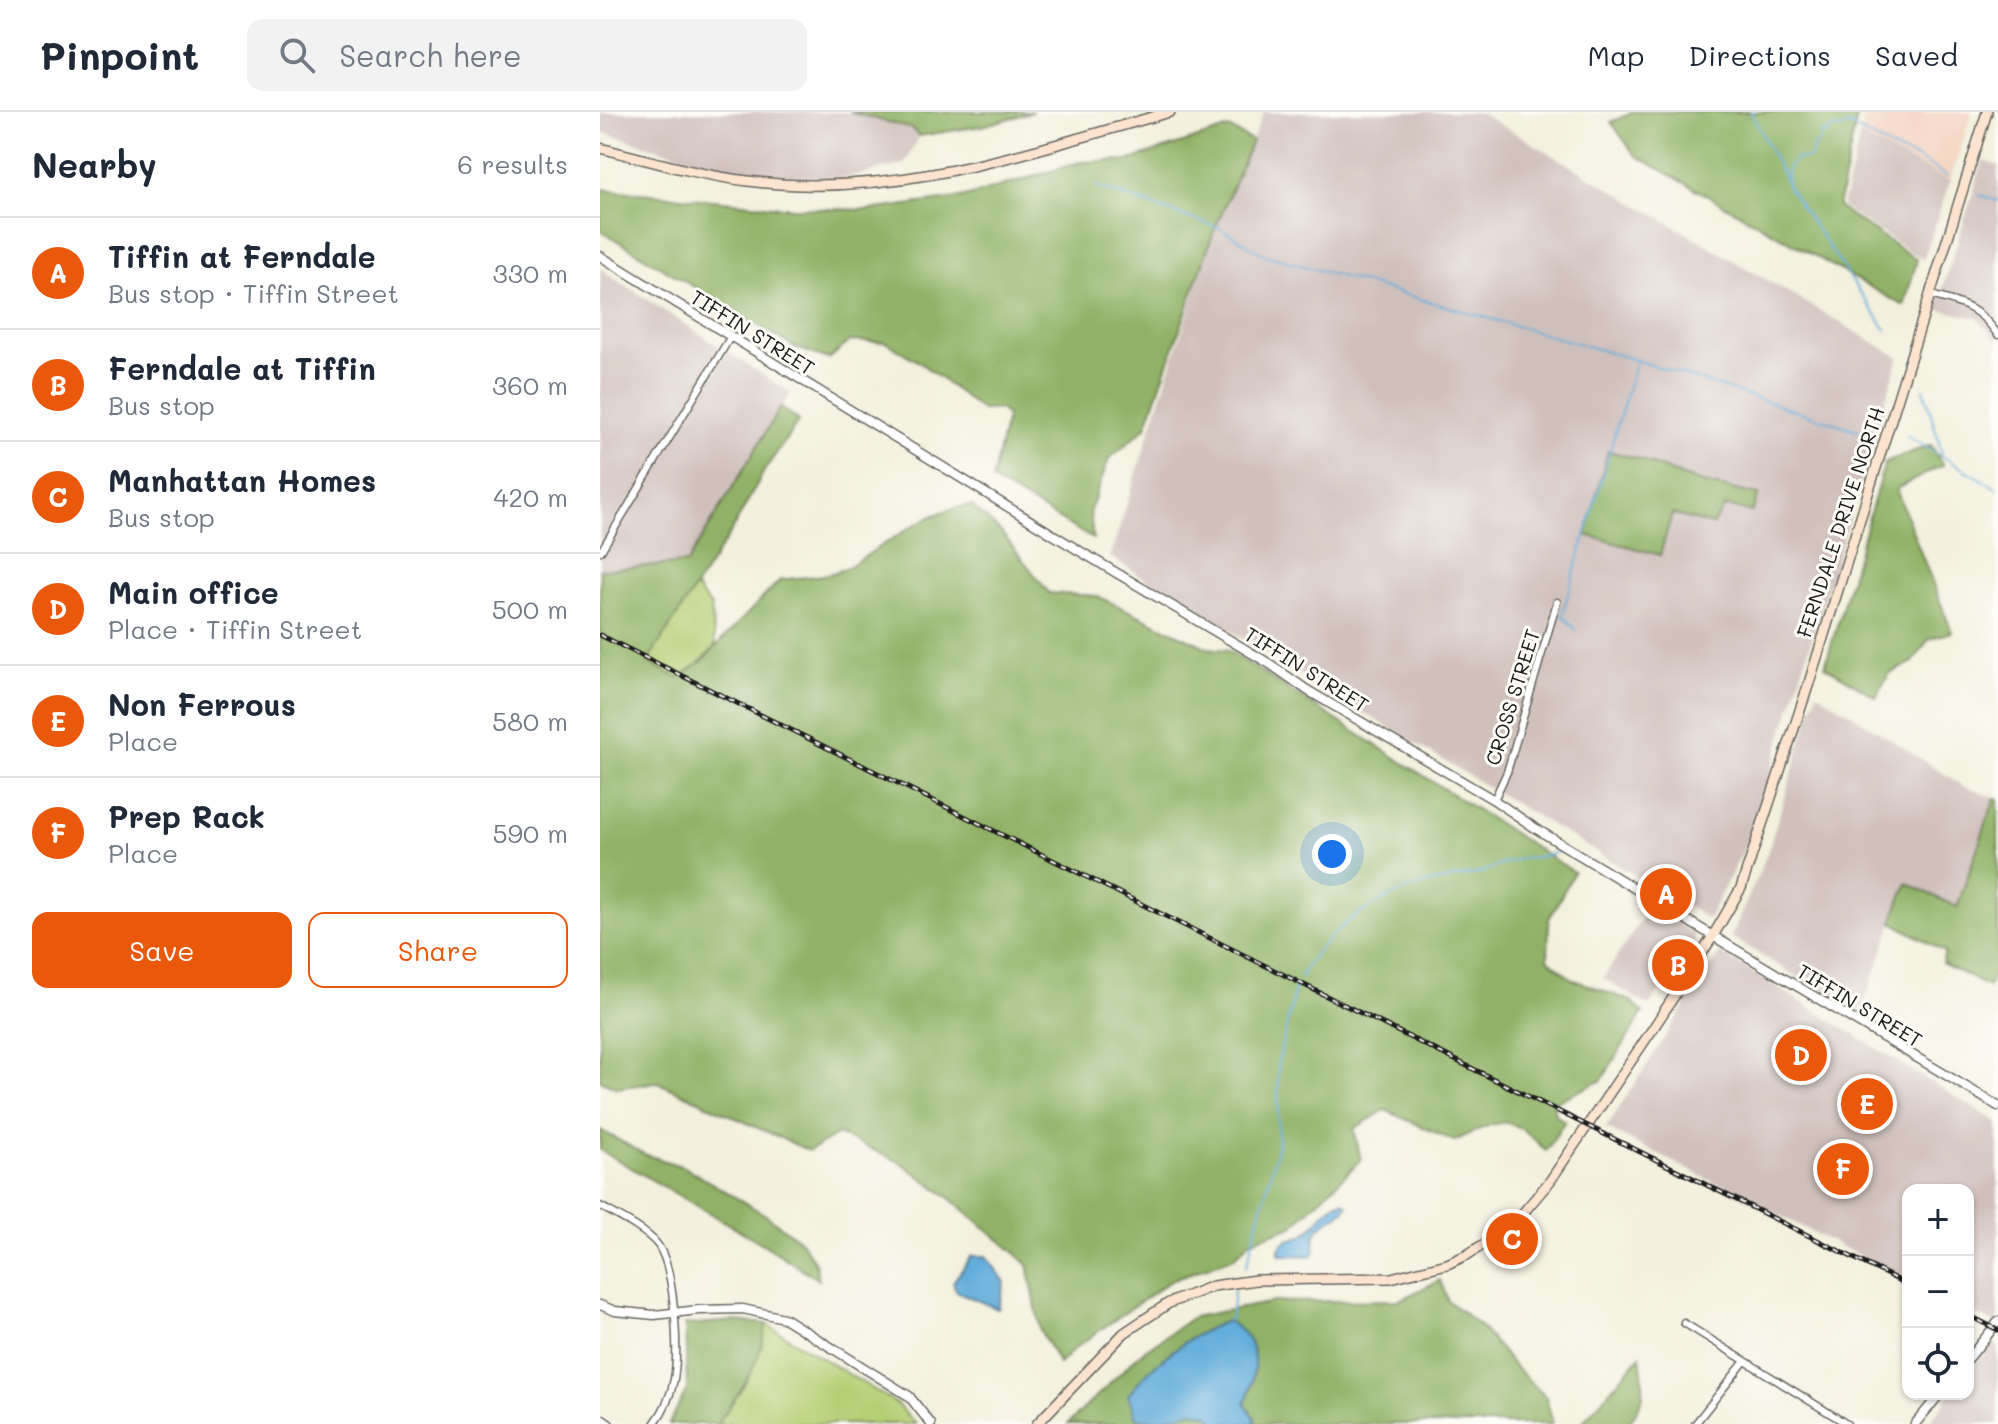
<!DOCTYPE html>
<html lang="en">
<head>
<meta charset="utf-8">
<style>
	body { margin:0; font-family:Mali,sans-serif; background:#f2f2f3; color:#1f2937 }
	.controls { position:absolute; right:24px; bottom:24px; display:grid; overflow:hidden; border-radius:16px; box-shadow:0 2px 6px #0004 }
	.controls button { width:72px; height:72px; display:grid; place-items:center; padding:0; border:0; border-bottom:2px solid #e0e1e3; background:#fff; color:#1f2937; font:40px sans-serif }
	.you { position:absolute; left:732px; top:742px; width:28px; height:28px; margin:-20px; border:6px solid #fff; border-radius:50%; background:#1a73e8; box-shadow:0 0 0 12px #1a73e833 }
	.badge { display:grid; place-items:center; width:52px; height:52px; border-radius:50%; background:#ea580c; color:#fff; font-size:26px; font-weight:700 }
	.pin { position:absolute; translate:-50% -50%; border:4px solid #fff; box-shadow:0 2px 8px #0006 }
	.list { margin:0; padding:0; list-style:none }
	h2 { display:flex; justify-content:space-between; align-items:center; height:104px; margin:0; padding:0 32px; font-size:34px }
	h2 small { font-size:26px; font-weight:400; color:#747a83 }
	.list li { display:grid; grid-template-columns:52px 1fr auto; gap:24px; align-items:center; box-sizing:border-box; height:112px; padding:0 32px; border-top:2px solid #e0e1e3 }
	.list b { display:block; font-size:30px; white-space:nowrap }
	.list p { margin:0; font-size:26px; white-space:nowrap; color:#747a83 }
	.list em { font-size:26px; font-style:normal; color:#747a83 }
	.actions { display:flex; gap:16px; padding:24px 32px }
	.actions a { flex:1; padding:18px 0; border:2px solid #ea580c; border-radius:16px; text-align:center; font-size:28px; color:#ea580c }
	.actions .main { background:#ea580c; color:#fff }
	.icon { flex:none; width:44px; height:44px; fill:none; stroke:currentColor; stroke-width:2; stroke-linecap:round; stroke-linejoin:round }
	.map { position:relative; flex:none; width:1398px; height:1312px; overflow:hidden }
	header { display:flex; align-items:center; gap:48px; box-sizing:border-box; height:112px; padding:0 40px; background:#fff; border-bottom:2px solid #e0e1e3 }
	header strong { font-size:38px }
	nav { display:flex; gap:44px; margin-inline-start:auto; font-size:28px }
	.search { width:560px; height:72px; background:#f2f2f3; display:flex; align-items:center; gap:20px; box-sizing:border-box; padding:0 28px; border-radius:16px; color:#747a83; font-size:30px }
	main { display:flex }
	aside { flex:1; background:#fff }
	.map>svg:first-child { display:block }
</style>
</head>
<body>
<header>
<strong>Pinpoint</strong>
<div class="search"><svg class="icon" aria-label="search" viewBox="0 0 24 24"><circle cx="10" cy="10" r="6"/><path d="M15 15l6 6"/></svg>Search here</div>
<nav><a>Map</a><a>Directions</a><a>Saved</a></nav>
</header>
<main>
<aside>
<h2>Nearby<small>6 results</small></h2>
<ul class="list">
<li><span class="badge">A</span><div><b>Tiffin at Ferndale</b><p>Bus stop · Tiffin Street</p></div><em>330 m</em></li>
<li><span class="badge">B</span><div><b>Ferndale at Tiffin</b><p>Bus stop</p></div><em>360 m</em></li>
<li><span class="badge">C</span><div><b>Manhattan Homes</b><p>Bus stop</p></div><em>420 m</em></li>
<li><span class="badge">D</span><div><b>Main office</b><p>Place · Tiffin Street</p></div><em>500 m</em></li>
<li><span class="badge">E</span><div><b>Non Ferrous</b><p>Place</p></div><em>580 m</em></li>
<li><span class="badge">F</span><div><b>Prep Rack</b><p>Place</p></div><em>590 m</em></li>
</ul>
<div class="actions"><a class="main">Save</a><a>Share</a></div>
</aside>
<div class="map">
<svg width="1398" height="1312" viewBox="0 0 1398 1312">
	<rect width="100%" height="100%" fill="#fdfcf7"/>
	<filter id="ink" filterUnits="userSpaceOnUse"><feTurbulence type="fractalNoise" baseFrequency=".0125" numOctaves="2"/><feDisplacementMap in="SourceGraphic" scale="16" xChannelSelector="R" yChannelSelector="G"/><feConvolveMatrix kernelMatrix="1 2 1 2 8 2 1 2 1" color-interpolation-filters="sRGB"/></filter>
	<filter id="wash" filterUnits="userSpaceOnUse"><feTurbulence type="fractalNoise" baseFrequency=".006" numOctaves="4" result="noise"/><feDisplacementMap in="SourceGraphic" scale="32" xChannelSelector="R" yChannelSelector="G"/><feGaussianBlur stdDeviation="1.8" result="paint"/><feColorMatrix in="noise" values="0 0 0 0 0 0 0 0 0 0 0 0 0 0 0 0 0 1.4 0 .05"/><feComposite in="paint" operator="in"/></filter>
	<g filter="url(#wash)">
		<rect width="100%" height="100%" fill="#f3f0dd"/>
		<path fill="#f4d3c0" d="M 1266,0 L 1372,0 L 1350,69 L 1260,24 Z"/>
		<g fill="#d0c0bc">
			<path d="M 0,0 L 250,0 L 310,16 L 320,24 L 304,52 L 245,66 L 145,62 L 0,20 Z"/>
			<path d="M 664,0 L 879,0 L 1299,245 L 1174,650 L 1159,708 L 1108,807 L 736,584 L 510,445 L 614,119 Z"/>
			<path d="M 1260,24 L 1350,69 L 1323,148 L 1242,95 Z"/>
			<path d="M 1383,49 L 1398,53 L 1398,229 L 1377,206 L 1336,197 Z"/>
			<path d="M 0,157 L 191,281 L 87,451 L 0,458 Z"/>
			<path d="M 1217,580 L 1365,675 L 1395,686 L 1357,795 L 1307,771 L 1260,903 L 1131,825 L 1167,742 Z"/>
			<path d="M 1050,794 L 1093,821 L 1095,830 L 1049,894 L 1003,866 Z"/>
			<path d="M 1120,840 L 1398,1011 L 1398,1213 L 1368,1198 L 1368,1078 L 1308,1078 L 1308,1168 L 1006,1016 Z"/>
			<path d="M 1391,1230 L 1398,1233 L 1398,1312 L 1328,1312 L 1351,1282 L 1368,1282 L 1368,1260 Z"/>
		</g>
		<g fill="#b5cf74" stroke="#687648" stroke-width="2">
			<path d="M 90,468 L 111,495 L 115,535 L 97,553 L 38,596 L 0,477 Z"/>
			<path d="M 166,1212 L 296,1291 L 316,1312 L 117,1312 C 139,1281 162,1250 166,1212 Z"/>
		</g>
		<g fill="#90b266" stroke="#566741" stroke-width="2">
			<path d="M 250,0 L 433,0 L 382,14 L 320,24 L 310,16 Z"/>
			<path d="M 1034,0 L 1258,0 L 1238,95 L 1317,148 L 1304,194 L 1035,43 L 1011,10 Z"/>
			<path d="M 629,16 L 652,29 L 614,119 L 546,315 L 509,347 L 490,399 L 493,427 L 392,368 L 407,304 L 400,297 L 382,298 L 319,250 L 285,230 L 250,229 L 229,247 L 194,235 L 0,118 L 0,77 L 193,96 L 269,98 L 365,85 L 480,50 L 530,48 Z"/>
			<path d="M 181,295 L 199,309 L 164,359 L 131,420 L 47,550 L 78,566 L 101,550 L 180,468 C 202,464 228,466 248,455 C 282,436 332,393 372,394 L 401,420 L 449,481 L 497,484 L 608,536 L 627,538 L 974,760 L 949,807 L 948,847 L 972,867 L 1031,889 L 1043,901 L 1002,968 L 953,991 L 955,1003 L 965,1009 L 946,1039 C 907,999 902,1007 854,1029 L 785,998 L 754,1017 L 761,1048 L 693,1114 L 650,1129 L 635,1145 L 571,1168 L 475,1236 L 459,1252 L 440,1218 L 428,1152 L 350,1086 L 300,1050 L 238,1022 L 209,1039 L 57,970 L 17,976 L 0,968 L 0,458 L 87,451 Z"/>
			<path d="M 1331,333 L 1343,353 L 1296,377 L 1352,520 L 1329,527 L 1313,550 L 1289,562 L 1276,585 L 1225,554 L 1285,350 Z"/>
			<path d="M 1008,339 L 1039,347 L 1099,370 L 1159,383 L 1152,400 L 1126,394 L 1112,413 L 1072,402 L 1060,443 L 986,423 Z"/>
			<path d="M 1395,686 L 1398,686 L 1398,854 L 1388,875 L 1342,851 L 1345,840 L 1292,810 L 1307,771 L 1357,795 Z"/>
			<path d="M 0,1018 L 44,1042 L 84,1055 L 164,1102 L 202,1130 L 215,1151 L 219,1168 L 163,1132 L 0,1038 Z"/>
			<path d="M 840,1168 L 848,1189 L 880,1214 L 913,1253 L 946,1285 L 953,1312 L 468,1312 L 541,1241 L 593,1205 L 674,1190 L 800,1188 Z"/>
			<path d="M 133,1209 L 166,1212 C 162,1250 139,1281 117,1312 L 69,1312 L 87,1277 L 85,1213 Z"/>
			<path d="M 1040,1244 C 1044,1278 1049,1283 1028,1312 L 981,1312 Z"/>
		</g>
		<g fill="#63addb" stroke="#40647c" stroke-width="2">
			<path d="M 743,1089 L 748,1093 C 741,1107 723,1107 716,1121 C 713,1128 716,1135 714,1142 L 711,1144 L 679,1143 L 679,1137 C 688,1122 696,1130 707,1120 C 720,1109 726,1094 743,1089 Z"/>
			<path d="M 372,1144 L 386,1144 L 405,1170 L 398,1197 L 356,1179 L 353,1170 Z"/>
			<path d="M 627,1209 C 663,1227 657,1260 645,1292 L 656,1308 L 654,1312 L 618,1312 L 608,1303 L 593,1299 L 558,1308 L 536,1306 L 528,1283 C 553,1250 589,1223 627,1209 Z"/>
		</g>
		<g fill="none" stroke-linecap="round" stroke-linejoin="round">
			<g stroke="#63addb" stroke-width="2">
				<path d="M 1151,0 L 1191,80 L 1286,218"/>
				<path d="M 1187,69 L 1187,57 L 1195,47 L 1210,46 L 1214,32 L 1220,30 L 1221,20 L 1227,23 L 1232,16 L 1241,17 L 1248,13 C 1267,22 1298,42 1315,45 L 1347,64"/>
				<path d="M 496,74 L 622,117 L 665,143 L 1036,248 L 1269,322"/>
				<path d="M 1380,83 L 1398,89"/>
				<path d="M 1324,277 L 1343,345"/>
				<path d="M 1307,324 L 1398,377"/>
				<path d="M 976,518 L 962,503 L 1036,249"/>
				<path d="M 700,866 C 721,823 768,791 812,776 C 835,768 860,766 883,760 C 893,757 902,751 912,749 C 929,744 943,747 959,739"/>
				<path d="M 646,1155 L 678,1034 L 678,951 L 696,873"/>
				<path d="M 627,1209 L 631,1206 L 634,1179"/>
			</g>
		</g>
	</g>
	<g filter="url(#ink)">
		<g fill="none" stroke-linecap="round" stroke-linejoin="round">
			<g stroke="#676660" stroke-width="9">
				<g id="minor">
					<path d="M 1331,183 C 1363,192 1379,195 1398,223"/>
					<path d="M 1,439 L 131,224"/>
					<path d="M 894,688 L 907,660 L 957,490"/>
					<path d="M 0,1094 C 16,1103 46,1118 57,1132 C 75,1155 79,1238 74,1267 C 71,1283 64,1299 54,1312"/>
					<path d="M 1084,1211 L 1247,1312"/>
					<path d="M 0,1305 L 10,1312"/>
					<path d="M 1095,1312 L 1145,1249"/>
				</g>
			</g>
			<g stroke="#676660" stroke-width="11">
				<g id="tertiary">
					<path d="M 0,144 L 478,438 L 670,552 L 707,578 L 894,688 L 935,716 L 1113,824 L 1398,994"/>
					<path d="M 0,1193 L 15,1199 L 54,1203 L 99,1198 L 143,1197 L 184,1206 L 309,1284 L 331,1312"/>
					<path d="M 1368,1247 L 1398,1210"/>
					<path d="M 1315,1312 L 1340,1282"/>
				</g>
			</g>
			<g stroke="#676660" stroke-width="12">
				<g id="secondary">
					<path d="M 0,36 C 48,48 98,63 148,69 C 296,88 430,39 570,0"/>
					<path d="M 437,1312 L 524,1221 L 569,1191 L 613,1174 L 656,1168 L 791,1166 L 847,1152 L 867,1143 L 912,1114 L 950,1069 L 1054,915 L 1113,824 L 1141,776 L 1208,574 L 1387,0"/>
				</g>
			</g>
			<use href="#minor" stroke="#fff" stroke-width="6"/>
			<use href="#tertiary" stroke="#fff" stroke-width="8"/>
			<use href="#secondary" stroke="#fde4d0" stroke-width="9"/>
			<g stroke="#1c1c1c" stroke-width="5">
				<g id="rail">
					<path d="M 0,523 L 1308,1173"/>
					<path d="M 1368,1203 L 1398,1218"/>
				</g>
			</g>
			<use href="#rail" stroke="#fdfcf7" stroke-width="2" stroke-dasharray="6" stroke-linecap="butt"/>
		</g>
	</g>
	<g text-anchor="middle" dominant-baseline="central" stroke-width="6" stroke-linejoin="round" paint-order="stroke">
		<g font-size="20" fill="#1c1c1c" stroke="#fdfcf7">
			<text transform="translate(153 220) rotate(32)">TIFFIN STREET</text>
			<text transform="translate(1240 410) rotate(-72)">FERNDALE DRIVE NORTH</text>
			<text transform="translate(707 557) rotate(32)">TIFFIN STREET</text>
			<text transform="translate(912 585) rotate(-73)">CROSS STREET</text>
			<text transform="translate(1260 893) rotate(31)">TIFFIN STREET</text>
		</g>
	</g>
</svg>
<div class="controls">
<button>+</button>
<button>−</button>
<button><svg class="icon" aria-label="locate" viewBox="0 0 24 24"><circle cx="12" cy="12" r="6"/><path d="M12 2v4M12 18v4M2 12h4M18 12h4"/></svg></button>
</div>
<div class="you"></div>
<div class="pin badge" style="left:1066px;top:782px">A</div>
<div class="pin badge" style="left:1078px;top:853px">B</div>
<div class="pin badge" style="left:912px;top:1127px">C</div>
<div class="pin badge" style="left:1201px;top:943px">D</div>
<div class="pin badge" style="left:1267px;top:992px">E</div>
<div class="pin badge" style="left:1243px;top:1057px">F</div>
</div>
</main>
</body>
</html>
